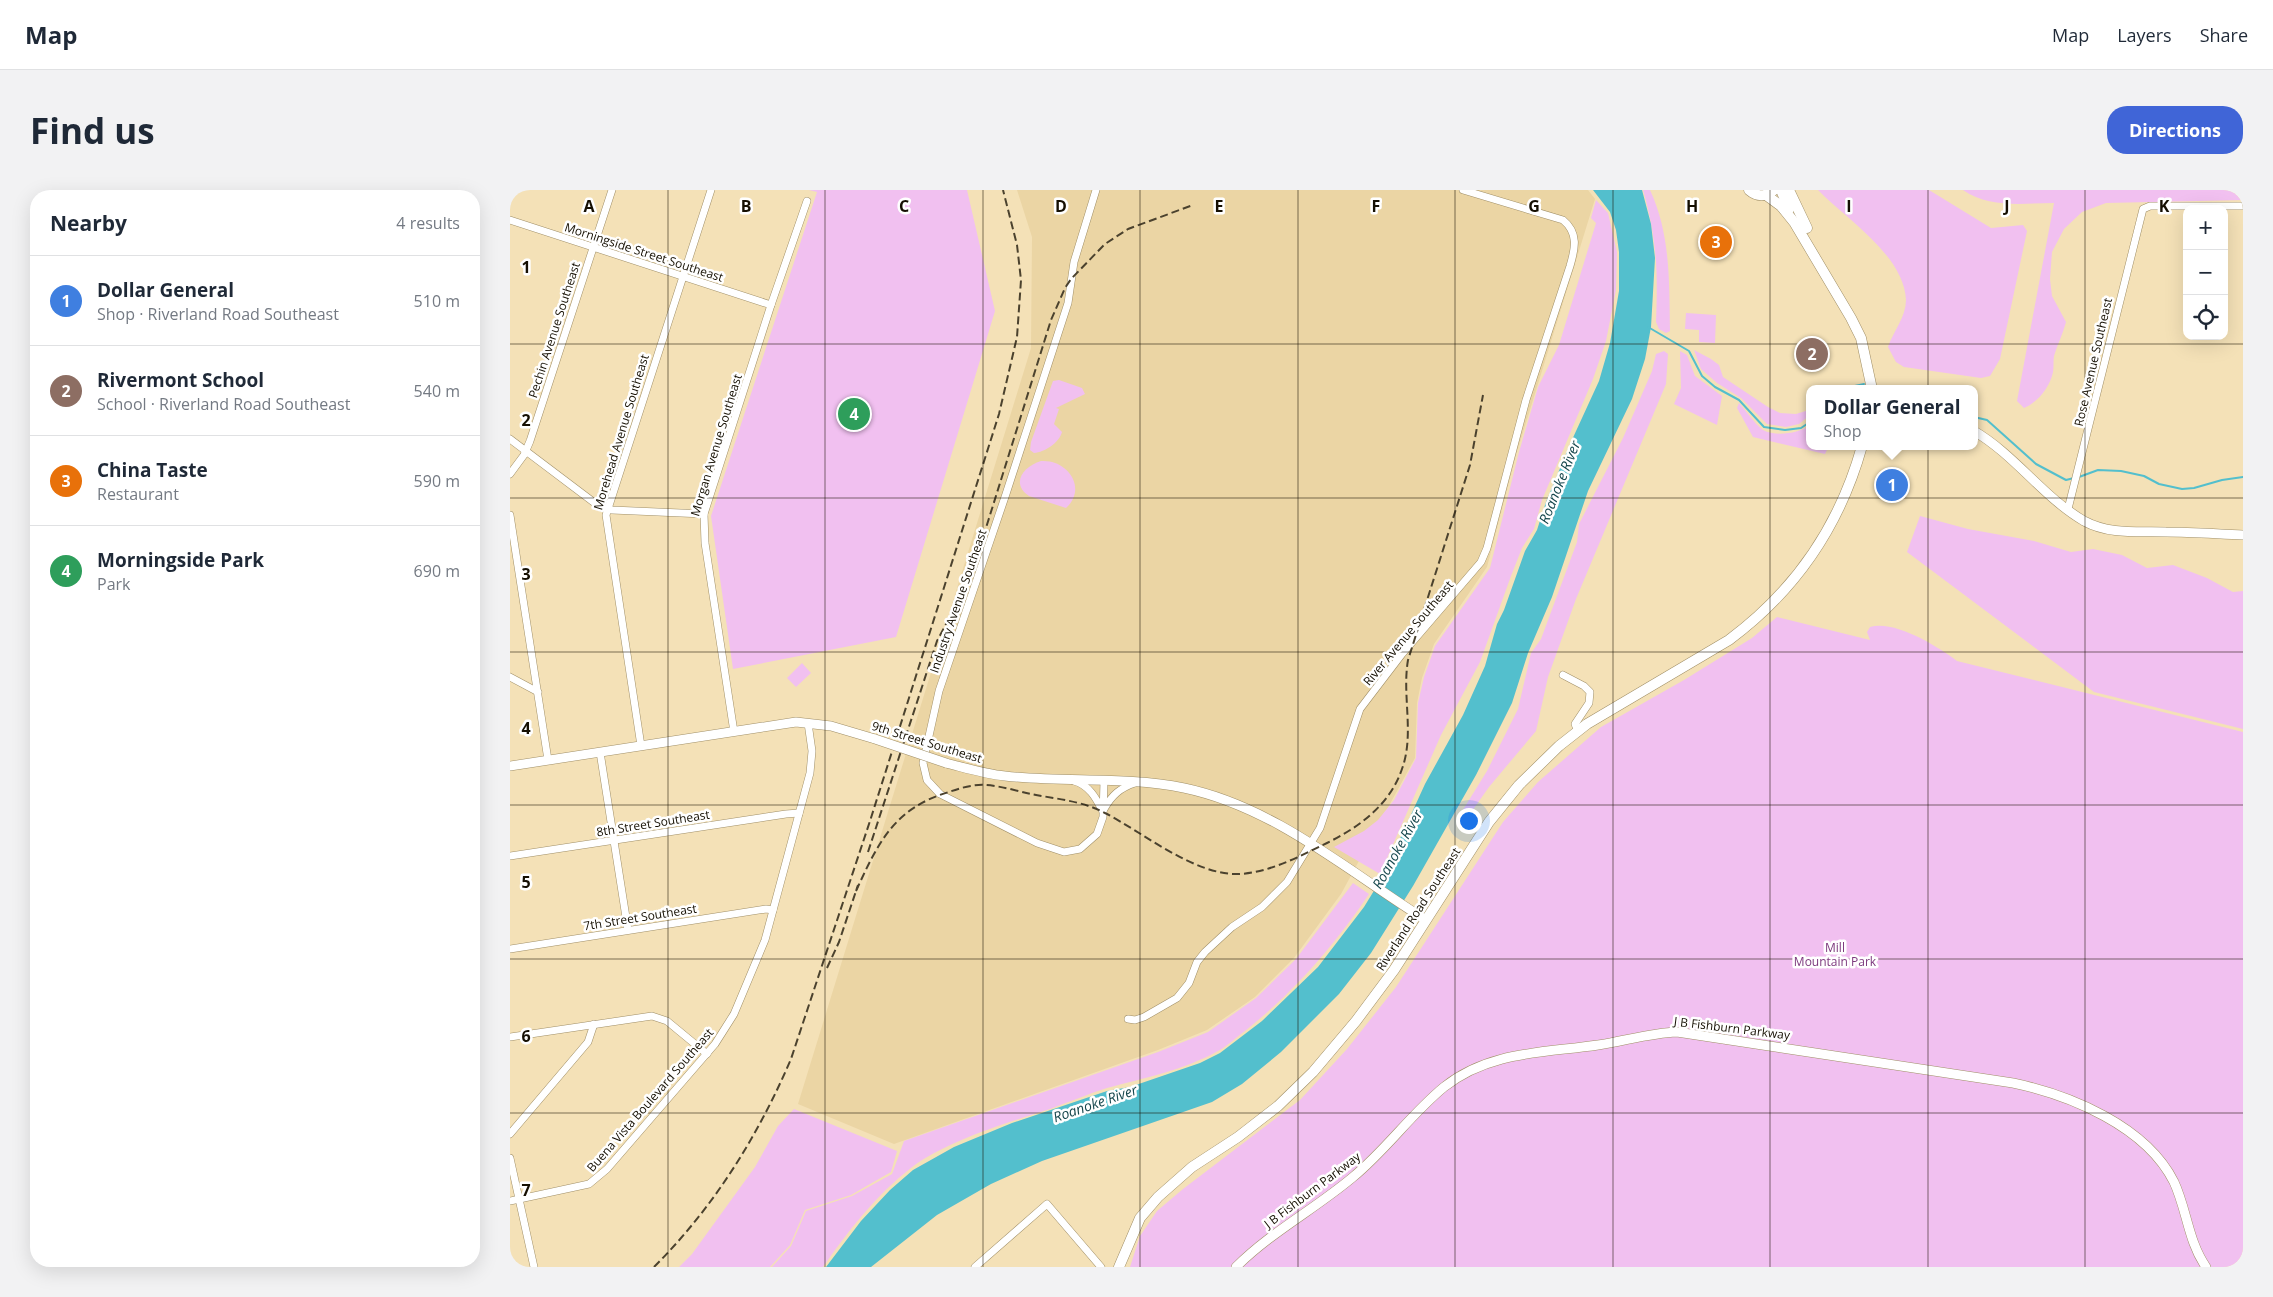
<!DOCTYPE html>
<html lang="en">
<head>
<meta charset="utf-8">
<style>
	body { margin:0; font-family:"Open Sans",sans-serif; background:#f2f2f3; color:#1f2937 }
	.controls { position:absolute; right:15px; top:15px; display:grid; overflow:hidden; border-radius:10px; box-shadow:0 5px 20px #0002 }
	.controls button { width:45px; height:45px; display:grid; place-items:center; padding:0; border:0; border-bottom:1px solid #e0e1e3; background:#fff; color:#1f2937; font:25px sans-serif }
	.you { position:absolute; left:958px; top:630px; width:18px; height:18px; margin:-12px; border:4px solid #fff; border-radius:50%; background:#1a73e8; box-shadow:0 0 0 8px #1a73e833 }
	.badge { display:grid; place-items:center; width:32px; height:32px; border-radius:50%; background:#4065d7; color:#fff; font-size:16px; font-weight:700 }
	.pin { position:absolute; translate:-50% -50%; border:2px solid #fff; box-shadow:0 1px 5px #0006 }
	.popup { position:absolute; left:1296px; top:195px; width:172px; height:65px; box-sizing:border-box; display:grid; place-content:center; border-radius:10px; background:#fff; filter:drop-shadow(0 1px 4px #0005); font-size:16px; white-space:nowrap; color:#747a83 }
	.popup b { font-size:19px; color:#1f2937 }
	.popup::after { content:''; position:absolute; left:50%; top:100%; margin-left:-10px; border:10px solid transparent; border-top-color:#fff }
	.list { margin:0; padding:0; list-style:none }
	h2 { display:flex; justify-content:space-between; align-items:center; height:65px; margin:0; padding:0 20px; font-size:21px }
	h2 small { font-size:16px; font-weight:400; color:#747a83 }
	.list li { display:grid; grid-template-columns:32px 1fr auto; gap:15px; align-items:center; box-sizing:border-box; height:90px; padding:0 20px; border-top:1px solid #e0e1e3 }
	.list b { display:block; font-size:19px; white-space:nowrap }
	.list p { margin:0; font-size:16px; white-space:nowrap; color:#747a83 }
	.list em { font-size:16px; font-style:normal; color:#747a83 }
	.icon { flex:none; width:28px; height:28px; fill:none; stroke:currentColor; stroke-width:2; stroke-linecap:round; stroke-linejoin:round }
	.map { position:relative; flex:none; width:1733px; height:1077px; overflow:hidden; border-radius:20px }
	header { display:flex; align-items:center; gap:30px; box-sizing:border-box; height:70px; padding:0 25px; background:#fff; border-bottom:1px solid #e0e1e3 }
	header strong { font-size:24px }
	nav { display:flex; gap:28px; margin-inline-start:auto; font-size:18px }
	.intro { display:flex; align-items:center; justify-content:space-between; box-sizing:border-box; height:120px; padding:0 30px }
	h1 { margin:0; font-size:35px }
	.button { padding:12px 22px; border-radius:20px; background:#4065d7; color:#fff; font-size:18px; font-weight:700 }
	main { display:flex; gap:30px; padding:0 30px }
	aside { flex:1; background:#fff; border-radius:20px; box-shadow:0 5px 20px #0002 }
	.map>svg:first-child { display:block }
</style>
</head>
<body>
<header>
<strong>Map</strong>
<nav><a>Map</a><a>Layers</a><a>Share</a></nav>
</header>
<div class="intro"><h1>Find us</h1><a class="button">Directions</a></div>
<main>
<aside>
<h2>Nearby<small>4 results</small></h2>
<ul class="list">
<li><span class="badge" style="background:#3f7fe0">1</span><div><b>Dollar General</b><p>Shop · Riverland Road Southeast</p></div><em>510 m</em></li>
<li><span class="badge" style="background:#8d6e63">2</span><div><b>Rivermont School</b><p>School · Riverland Road Southeast</p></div><em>540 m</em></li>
<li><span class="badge" style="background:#e8710a">3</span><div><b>China Taste</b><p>Restaurant</p></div><em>590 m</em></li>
<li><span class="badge" style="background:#2e9e5b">4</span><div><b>Morningside Park</b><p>Park</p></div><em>690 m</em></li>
</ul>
</aside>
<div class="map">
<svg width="1733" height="1077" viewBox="0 0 1733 1077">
	<rect width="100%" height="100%" fill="#f4e1b7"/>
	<path fill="#ebd5a4" d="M 507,0 L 1078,0 L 1085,9 L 1007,262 L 977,377 L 924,454 L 912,488 L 907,513 L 905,568 L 831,704 L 784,768 L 745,807 L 697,840 L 648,860 L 384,954 L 288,914 L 521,158 L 522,47 Z"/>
	<g fill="#f1c0f0">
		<path d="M 299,0 L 457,0 L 485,121 L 386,447 L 223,479 L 201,326 L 307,2 Z"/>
		<path d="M 1133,0 L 1140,0 C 1161,45 1159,93 1160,141 L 1156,143 L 1149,139 L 1146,132 C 1148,82 1147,49 1133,0 Z"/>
		<path d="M 1308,0 L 1419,0 L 1481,38 L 1513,35 L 1517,41 L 1490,169 L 1480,186 L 1471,188 L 1394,177 L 1386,172 L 1378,157 C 1383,142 1396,127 1396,110 C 1394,65 1336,29 1308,0 Z"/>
		<path d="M 1453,0 L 1733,0 L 1733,10 L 1596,13 L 1572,22 L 1554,39 L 1542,62 L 1540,89 L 1542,106 L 1556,132 C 1553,144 1547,155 1544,166 C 1543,171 1544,177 1543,182 C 1540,197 1528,212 1514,218 L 1507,211 L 1544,13 C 1514,13 1480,19 1453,0 Z"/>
		<path d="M 1086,10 L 1098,23 L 1107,62 L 1106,100 L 1096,151 L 1083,189 L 1032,310 L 1024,339 L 1012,358 L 1001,386 L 970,472 L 931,545 L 870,684 L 824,657 L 854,641 L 868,630 L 884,610 L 906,568 L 908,513 L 914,487 L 925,456 L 980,378 L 1009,262 L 1028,197 L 1049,155 L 1086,33 L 1081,28 Z"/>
		<path d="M 1176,123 L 1206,125 L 1205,153 L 1189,152 L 1189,140 L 1175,139 Z"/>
		<path d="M 1184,160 L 1201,169 L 1209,175 L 1213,187 L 1258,217 L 1270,223 L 1286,224 L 1299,220 L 1299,226 L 1289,234 L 1276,237 L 1257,234 L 1231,208 L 1207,193 L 1191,179 Z"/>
		<path d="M 1154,161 L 1158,164 L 1156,194 L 1066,409 L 1038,487 L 1026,541 L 979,597 L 957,628 L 951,623 L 977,581 L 1008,519 L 1021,463 L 1031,449 L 1067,352 L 1069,334 L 1113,248 L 1142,181 L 1146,164 Z"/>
		<path d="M 1170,161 L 1177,165 L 1185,186 L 1212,206 L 1207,235 L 1164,214 L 1171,198 Z"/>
		<path d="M 549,190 L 572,198 L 575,204 L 546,218 L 549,219 L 544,234 L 552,242 C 549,253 535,262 524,263 L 520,260 L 521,252 L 543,191 Z"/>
		<path d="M 1229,213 C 1235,220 1247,236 1253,240 C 1266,247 1289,243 1299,236 L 1300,256 L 1319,256 L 1315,264 L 1243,247 L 1227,218 Z"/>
		<path d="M 531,271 C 557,269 578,298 556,318 L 519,306 C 500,293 514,276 531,271 Z"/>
		<path d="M 1410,326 L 1458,339 L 1524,351 L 1561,362 L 1583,359 L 1612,365 L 1637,378 L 1663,375 L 1697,388 L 1723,402 L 1733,401 L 1733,539 L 1584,502 L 1397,362 Z"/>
		<path d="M 1267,427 L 1360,450 L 1357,442 L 1360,437 C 1385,430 1427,456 1447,471 L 1733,542 L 1733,1077 L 620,1077 L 630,1046 L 647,1021 L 673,999 L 790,910 L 837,859 L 886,797 L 993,632 L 1028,592 L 1091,537 L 1174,490 L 1242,448 Z"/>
		<path d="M 292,473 L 301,483 L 286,497 L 277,488 Z"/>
		<path d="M 843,693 L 859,704 C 825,755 784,802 735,841 C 726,847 718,856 708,861 C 674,880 634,888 597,898 C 578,904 559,912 540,919 C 497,933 436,951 401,978 C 366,1005 338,1041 313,1077 L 262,1077 L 281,1056 L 296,1021 L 342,1006 L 382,984 L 394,951 L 648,862 L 698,842 L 746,808 L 786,769 Z"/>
		<path d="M 284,919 L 387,961 L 381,982 L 341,1005 L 295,1020 L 280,1055 L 260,1077 L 169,1077 L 182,1064 L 245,977 L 268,936 Z"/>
	</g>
	<path fill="#53bfcd" d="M 1083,0 L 1132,0 L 1141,34 L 1145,68 L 1141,137 L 1135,169 L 1122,209 L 1078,301 L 1042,407 L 1018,463 L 1002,513 L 966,585 L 903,696 L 861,763 L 829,804 L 771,862 L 732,894 L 702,912 L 532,971 L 481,994 L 427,1025 L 361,1077 L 316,1077 L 351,1031 L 380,1000 L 403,980 L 444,957 L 502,933 L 597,901 L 620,897 L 690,873 L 710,863 L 752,831 L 808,777 L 854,717 L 873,686 L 915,594 L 953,525 L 975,476 L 987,434 L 994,420 L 1015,361 L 1027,340 L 1036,312 L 1061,252 L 1089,191 L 1100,153 L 1109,101 L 1109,62 L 1106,40 L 1100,22 Z"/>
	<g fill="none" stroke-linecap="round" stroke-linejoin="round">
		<g stroke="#53bfcd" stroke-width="2">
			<path d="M 1138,137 L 1179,161 L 1192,186 L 1205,197 L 1229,210 L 1254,237 L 1275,240 L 1291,238 L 1300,232"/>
			<path d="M 1368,197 L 1374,199"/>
			<path d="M 1331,199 L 1354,194"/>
			<path d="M 1464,227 L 1477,230 L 1526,274 L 1556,290 L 1564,288"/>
			<path d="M 1569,287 L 1588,280 L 1611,281 L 1634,286 L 1649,294 L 1672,299 L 1684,298 L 1712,290 L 1733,287"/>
		</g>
		<g stroke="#a08f67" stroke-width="8">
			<g id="minor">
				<path d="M 586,0 L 564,72 L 558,113 L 496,304 L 429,501 L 413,573 L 417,590 L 430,604 L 527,653 L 554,662 L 570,659 L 587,644 L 593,627 L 594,591"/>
				<path d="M 0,30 L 261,115"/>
				<path d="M 0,249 L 90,317 L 102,320 L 194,324"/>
				<path d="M 0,284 L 14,265 L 20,251 L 102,0"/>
				<path d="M 1558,319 L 1633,19 L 1640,16 L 1733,16"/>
				<path d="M 0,325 L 38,570"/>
				<path d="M 1053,485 L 1074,496 L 1080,502 L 1079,513 L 1065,534 L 1068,541"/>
				<path d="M 0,487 L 28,502"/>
				<path d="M 224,542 L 195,353 L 194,324 L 261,115 L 297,11"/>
				<path d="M 131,556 L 96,325 L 201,0"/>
				<path d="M 90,562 L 118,740"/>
				<path d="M 564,591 C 579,595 586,608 592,620"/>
				<path d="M 594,619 C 602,605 610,598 625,593"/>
				<path d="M 0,666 L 276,624 L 289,623"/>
				<path d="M 0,759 L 256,719 L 263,720"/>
				<path d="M 618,829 L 625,830 L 634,827 L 667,808 L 679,793 L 687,772 L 695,762 L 722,737 L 752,717 L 777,692 L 810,638 L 850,519 L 892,464 L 971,372 L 977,358 L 1016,210 L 1060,76 C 1065,59 1069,43 1053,30 L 953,0"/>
				<path d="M 0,847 L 142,826 L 157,831 L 197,864"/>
				<path d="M 0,944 L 78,852 L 84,834"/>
				<path d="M 0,968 L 24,1077"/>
				<path d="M 0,1011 L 79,994 L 97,979 L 205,854 L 224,824 L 255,750 L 300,583 L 302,561 L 298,533"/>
				<path d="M 465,1077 L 537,1014 L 591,1077"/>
			</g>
		</g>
		<g stroke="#a08f67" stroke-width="10">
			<g id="tertiary">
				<path d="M 1464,241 C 1505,265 1533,307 1574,331 C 1600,345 1628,341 1656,342 C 1682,342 1707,344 1733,345"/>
				<path d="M 436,573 C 456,578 475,584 495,586 C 555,593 615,586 674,598 C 765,617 839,682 916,730"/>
				<path d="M 0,576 L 286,532 L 321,536 L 365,549"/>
				<path d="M 726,1077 C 761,1042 805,1019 843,987 C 876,960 901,924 934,897 C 979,861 1034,863 1088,855 C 1115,851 1140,843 1167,842 L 1503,893 C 1560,905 1636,936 1664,992 C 1677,1020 1678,1051 1696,1077"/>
			</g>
		</g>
		<g stroke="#a08f67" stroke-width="11">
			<g id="secondary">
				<path d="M 1239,0 C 1247,7 1256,7 1264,0"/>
				<path d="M 1271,0 L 1279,19"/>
				<path d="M 1279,0 L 1297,38"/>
				<path d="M 1256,5 L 1271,16 L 1284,32 L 1341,128 L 1351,148 L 1362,199"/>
				<path d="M 609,1077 L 630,1028 L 648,1007 L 682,977 L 728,947 L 768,916 L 803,882 L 846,831 L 884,780 L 979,632 L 1009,595 L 1049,556 L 1077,534 L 1219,450 C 1285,401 1330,335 1352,256"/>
			</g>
		</g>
		<use href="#minor" stroke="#fff" stroke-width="7"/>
		<use href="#tertiary" stroke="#fff" stroke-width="9"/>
		<use href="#secondary" stroke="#fff" stroke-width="10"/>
		<g stroke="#4b422e" stroke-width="2" stroke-dasharray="8 4" stroke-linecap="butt">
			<path d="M 358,662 L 427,451 L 460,389 L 541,130 L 555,98 L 561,89 L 595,54 L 618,39 L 683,15"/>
			<path d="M 346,701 C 368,653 384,618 439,602 C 450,598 464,594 476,595 C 491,596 507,601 521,604 C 546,609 573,611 595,623 C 634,643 685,686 730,684 C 761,682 790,666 817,653 C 851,636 881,614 893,576 C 904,542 892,505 898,470 L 960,275 L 973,205"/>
			<path d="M 317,778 L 329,752 L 348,695"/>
			<path d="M 144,1077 C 204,1017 248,946 281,869 L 360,631 L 489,224 L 507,147 L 511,90 L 507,55 L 493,0"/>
		</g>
		<g stroke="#a08f67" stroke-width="10" stroke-linecap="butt">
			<path id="tertiary-bridge" d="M 365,549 L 436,573"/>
		</g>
		<use href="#tertiary-bridge" stroke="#fff" stroke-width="9"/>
	</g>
	<path fill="none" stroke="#150f02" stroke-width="1" stroke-opacity="0.55" d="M 158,0 L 158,1077M 315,0 L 315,1077M 473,0 L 473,1077M 630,0 L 630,1077M 788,0 L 788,1077M 945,0 L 945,1077M 1103,0 L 1103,1077M 1260,0 L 1260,1077M 1418,0 L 1418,1077M 1575,0 L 1575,1077M 0,154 L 1733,154M 0,308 L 1733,308M 0,462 L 1733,462M 0,615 L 1733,615M 0,769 L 1733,769M 0,923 L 1733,923"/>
	<g text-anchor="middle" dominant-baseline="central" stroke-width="5" stroke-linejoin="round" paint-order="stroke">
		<g font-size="12" fill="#150f02" stroke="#fff">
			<text transform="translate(134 62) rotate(18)">Morningside Street Southeast</text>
			<text transform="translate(44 140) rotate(-72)">Pechin Avenue Southeast</text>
			<text transform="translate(1583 172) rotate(-77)">Rose Avenue Southeast</text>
			<text transform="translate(111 242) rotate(-73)">Morehead Avenue Southeast</text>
			<text transform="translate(206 255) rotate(-73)">Morgan Avenue Southeast</text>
			<text transform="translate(448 411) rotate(-71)">Industry Avenue Southeast</text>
			<text transform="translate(898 443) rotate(-50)">River Avenue Southeast</text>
			<text transform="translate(417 552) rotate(17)">9th Street Southeast</text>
			<text transform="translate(143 633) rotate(-9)">8th Street Southeast</text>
			<text transform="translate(908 719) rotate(-57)">Riverland Road Southeast</text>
			<text transform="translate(130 727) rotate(-9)">7th Street Southeast</text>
			<text transform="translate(1222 838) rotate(7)">J B Fishburn Parkway</text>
			<text transform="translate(140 910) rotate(-49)">Buena Vista Boulevard Southeast</text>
			<text transform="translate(802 1000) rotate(-37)">J B Fishburn Parkway</text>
		</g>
		<g font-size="12" fill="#7c387d" stroke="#fff">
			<text x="1325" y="757">Mill<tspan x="1325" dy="14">Mountain Park</tspan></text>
		</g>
		<g font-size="14" font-style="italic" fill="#16474d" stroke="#fff">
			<text transform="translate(1049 292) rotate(-68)">Roanoke River</text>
			<text transform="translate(887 659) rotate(-61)">Roanoke River</text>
			<text transform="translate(585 913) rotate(-19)">Roanoke River</text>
		</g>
	</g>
	<g font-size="16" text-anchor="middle" font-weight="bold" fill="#150f02" stroke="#fff" stroke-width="5" stroke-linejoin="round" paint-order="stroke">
		<text x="79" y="22">A</text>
		<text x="236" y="22">B</text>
		<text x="394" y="22">C</text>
		<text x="551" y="22">D</text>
		<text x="709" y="22">E</text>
		<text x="866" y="22">F</text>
		<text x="1024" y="22">G</text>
		<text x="1182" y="22">H</text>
		<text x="1339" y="22">I</text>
		<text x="1497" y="22">J</text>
		<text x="1654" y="22">K</text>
		<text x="16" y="83">1</text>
		<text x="16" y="236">2</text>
		<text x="16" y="390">3</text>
		<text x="16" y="544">4</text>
		<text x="16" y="698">5</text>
		<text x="16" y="852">6</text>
		<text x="16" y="1006">7</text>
	</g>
</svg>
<div class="controls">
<button>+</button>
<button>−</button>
<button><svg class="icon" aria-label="locate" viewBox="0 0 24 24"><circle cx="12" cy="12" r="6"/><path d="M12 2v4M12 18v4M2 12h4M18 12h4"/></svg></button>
</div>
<div class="you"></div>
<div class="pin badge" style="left:1382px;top:295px;background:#3f7fe0">1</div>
<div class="popup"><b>Dollar General</b>Shop</div>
<div class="pin badge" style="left:1302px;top:164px;background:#8d6e63">2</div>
<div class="pin badge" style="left:1206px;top:52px;background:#e8710a">3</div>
<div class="pin badge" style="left:344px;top:224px;background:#2e9e5b">4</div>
</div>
</main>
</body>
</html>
